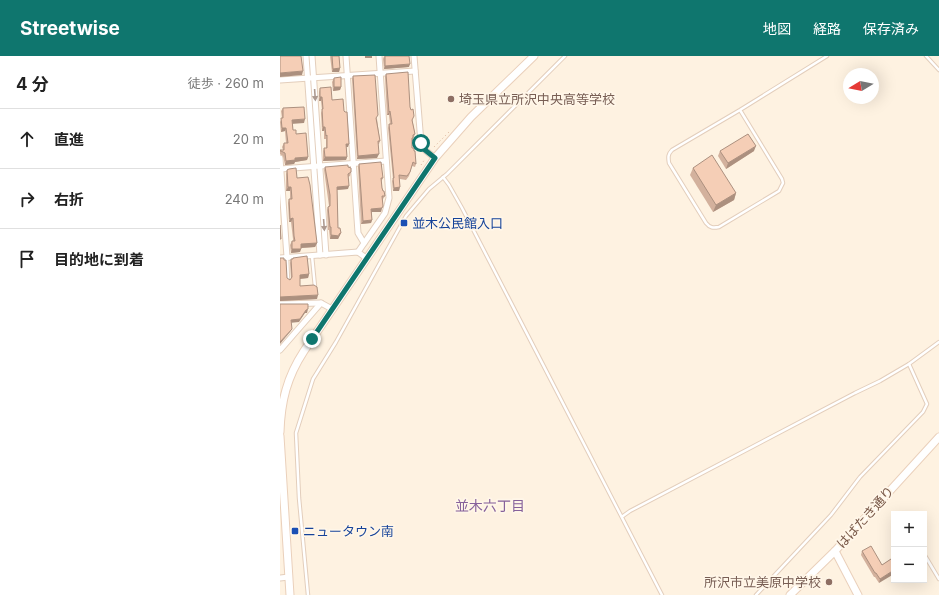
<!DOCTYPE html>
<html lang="ja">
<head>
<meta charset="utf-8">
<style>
	body { margin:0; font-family:Inter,"Noto Sans JP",sans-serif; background:#f6f6f6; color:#222 }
	.controls { position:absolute; right:12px; bottom:12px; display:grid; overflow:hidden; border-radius:0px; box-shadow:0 4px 16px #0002 }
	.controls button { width:36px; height:36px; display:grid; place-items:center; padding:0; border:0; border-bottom:1px solid #e0e0e0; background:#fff; color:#222; font:20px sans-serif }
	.compass { position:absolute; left:563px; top:12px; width:36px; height:36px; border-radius:50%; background:#fff; box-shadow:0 4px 16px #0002; rotate:260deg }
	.stop { position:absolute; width:12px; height:12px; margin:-9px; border:3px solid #0f766e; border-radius:50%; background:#fff }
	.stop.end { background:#0f766e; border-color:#fff; box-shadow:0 1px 4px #0008 }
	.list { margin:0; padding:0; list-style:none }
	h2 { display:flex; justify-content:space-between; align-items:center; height:52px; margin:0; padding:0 16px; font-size:17px }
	h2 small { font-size:13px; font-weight:400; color:#767676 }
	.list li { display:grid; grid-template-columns:26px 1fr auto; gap:12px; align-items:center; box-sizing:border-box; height:60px; padding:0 16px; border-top:1px solid #e0e0e0 }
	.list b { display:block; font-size:15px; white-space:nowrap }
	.list em { font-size:13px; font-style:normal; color:#767676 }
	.icon { flex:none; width:22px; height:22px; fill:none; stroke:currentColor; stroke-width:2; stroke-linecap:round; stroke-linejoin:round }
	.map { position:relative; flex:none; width:659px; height:539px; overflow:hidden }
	header { display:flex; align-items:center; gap:24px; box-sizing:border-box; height:56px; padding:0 20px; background:#0f766e; color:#fff }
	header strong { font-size:19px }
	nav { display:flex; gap:22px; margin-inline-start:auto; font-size:14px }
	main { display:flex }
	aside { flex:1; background:#fff }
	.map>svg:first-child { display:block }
</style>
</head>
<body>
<header>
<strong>Streetwise</strong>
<nav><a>地図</a><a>経路</a><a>保存済み</a></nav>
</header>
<main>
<aside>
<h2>4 分<small>徒歩 · 260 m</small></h2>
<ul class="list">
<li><svg class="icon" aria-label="ahead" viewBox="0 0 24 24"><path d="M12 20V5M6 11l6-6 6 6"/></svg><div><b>直進</b></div><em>20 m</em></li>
<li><svg class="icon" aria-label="right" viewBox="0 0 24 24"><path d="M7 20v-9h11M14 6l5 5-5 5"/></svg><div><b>右折</b></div><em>240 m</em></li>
<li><svg class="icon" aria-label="arrive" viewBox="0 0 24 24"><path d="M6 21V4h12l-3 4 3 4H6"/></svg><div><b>目的地に到着</b></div></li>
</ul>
</aside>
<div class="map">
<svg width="659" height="539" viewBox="0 0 659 539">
	<rect width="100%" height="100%" fill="#fef2e1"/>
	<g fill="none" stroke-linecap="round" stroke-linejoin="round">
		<g stroke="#e3cebc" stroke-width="4.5">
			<g id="lane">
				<path d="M 646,0 L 659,14"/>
				<path d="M 460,54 L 502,123 L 503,127 L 499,135 L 439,171 C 433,172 430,172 426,167 L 389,107 C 388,101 388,98 392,94 L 460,54 L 547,0"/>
				<path d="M 163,121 L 169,129 L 182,152 L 382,539"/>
				<path d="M 32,200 L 35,231"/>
				<path d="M 7,202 L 8,225"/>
				<path d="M 343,460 L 350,455 L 575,337 L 600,325 L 629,308 L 659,286"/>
				<path d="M 644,498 L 659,523"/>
				<path d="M 28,539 L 19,442 L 16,377 L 33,323 L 56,286 L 126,160 L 149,133 L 167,118 L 285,0"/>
				<path d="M 476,539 L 551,459 L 580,421 L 643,356 L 647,348 L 629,308"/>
			</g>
		</g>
		<g stroke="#e3cebc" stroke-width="7">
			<g id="street">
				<path d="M 26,0 L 40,199"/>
				<path d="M 32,0 L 46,199"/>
				<path d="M 66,0 L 78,177 L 84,187"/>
				<path d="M 134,0 L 141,87 L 145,94 L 155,102"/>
				<path d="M 0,24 L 135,15"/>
				<path d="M 0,102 L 7,201"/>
				<path d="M 0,113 L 106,105"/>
				<path d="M 78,196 L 105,157 L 109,142 L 99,0"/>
				<path d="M 0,202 L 78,196 L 86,202"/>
				<path d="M 0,248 L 41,247"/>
				<path d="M 0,294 L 41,247 L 52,253"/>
				<path d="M 0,522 L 9,521"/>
			</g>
		</g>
		<g stroke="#ead0bb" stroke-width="9">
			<g id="secondary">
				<path d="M 0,376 C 1,345 7,321 24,295 L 155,102 L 191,61 L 254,0"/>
				<path d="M 0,380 L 10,539"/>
				<path d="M 555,495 L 578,539"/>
				<path d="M 510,539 L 555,495 L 659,381"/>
			</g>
		</g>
		<g stroke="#dab299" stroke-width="1" stroke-dasharray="1 3" stroke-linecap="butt">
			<path d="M 154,91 L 171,74"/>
			<path d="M 141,109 L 145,103"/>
		</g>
		<use href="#lane" stroke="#fff" stroke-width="2.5"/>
		<use href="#street" stroke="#fff" stroke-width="5"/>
		<use href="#secondary" stroke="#fff" stroke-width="7"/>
	</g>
	<g fill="#d3b19d">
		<path d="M 50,0 L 59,0 L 60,12 L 59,16 L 52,16 Z"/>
		<path d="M 104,0 L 129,11 L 104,13 L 103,3 Z"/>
		<path d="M 106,18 L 130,51 L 135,78 L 132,86 L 132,92 L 134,95 L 136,108 L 135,111 L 132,110 L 129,120 L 126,124 L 120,123 L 119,135 L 113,135 L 112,125 L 113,123 L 108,72 L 109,68 L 110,68 L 109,59 L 107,59 L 105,21 Z"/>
		<path d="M 73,20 L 97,63 L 100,85 L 99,88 L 98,88 L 97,102 L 77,103 L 72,23 Z"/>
		<path d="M 54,22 L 61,31 L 60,34 L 53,35 L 52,26 Z"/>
		<path d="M 40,32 L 52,44 L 68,91 L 66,91 L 67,101 L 66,104 L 43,105 L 43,95 L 44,92 L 46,92 L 46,83 L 44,83 L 44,75 L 42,75 L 41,57 L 42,54 L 41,45 L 39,45 L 39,36 Z"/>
		<path d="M 3,52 L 24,67 L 13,67 L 13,74 L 16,78 L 28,101 L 27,104 L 15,106 L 14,108 L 5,109 L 3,100 L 0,98 L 0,94 L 3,94 L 2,91 L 4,87 L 6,87 L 5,75 L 1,76 L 0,66 L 2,62 L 1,55 Z"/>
		<path d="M 440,95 L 474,95 L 446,113 L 438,100 Z"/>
		<path d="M 79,108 L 103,122 L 101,126 L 102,132 L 105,140 L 103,143 L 101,156 L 92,156 L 92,164 L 91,167 L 81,168 L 78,111 Z"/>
		<path d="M 45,111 L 68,111 L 71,116 L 70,120 L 68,121 L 68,133 L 57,134 L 58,172 L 61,177 L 58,183 L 50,183 L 49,174 L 48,174 L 47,154 L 48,151 L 49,150 L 44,114 Z"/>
		<path d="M 413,112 L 456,137 L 454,144 L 433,156 L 410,119 Z"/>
		<path d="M 7,114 L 17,122 L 37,187 L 35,191 L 21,192 L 20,196 L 11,197 L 10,189 L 12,185 L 13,185 L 13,183 L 11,166 L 9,166 L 8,147 L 9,143 L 10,143 L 10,135 L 6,135 L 6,118 Z"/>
		<path d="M 0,202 L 7,222 L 10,224 L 11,223 L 10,207 L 11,203 L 12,203 L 13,202 L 29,218 L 28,222 L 20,223 L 20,230 L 37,243 L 0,245 Z"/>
		<path d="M 582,495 L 602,509 L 614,501 L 599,527 L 595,521 L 594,521 L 581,499 Z"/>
	</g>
	<g fill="#ac907f">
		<rect x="85" y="0" width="7" height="2"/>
		<path d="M 130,8 L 129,11 L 104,13 L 105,10 Z"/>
		<path d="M 60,12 L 59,16 L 52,16 L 53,13 Z"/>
		<path d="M 23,15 L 22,19 L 0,21 L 0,17 Z"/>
		<path d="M 54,31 L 61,31 L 60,34 L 53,35 Z"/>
		<path d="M 40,41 L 42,41 L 41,45 L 39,45 Z"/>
		<path d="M 110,55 L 109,59 L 107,59 L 109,56 Z"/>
		<path d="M 25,63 L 24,67 L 11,68 L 12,64 Z"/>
		<path d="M 43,71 L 45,71 L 44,75 L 42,75 Z"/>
		<path d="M 2,72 L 6,72 L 5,75 L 1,76 Z"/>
		<path d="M 66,88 L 69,88 L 68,91 L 65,91 Z"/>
		<path d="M 476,90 L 474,95 L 446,113 L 448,107 Z"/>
		<path d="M 99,98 L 97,102 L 77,103 L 78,100 Z"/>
		<path d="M 28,101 L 27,104 L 15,106 L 14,108 L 5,109 L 6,105 L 15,102 Z"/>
		<path d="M 45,101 L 67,101 L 66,104 L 43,105 Z"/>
		<path d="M 69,130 L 68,133 L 56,134 L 57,131 Z"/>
		<path d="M 8,131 L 11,131 L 10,135 L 6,135 Z"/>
		<path d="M 120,131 L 119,135 L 113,135 L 114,132 Z"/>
		<path d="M 456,137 L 454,144 L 433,156 L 436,149 Z"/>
		<path d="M 102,152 L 101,156 L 90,156 L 91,153 Z"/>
		<path d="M 13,162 L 11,166 L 9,166 L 10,163 Z"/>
		<path d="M 92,164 L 91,167 L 81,168 L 83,165 Z"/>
		<path d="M 61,177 L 58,183 L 50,183 L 51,179 Z"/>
		<path d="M 37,187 L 35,191 L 20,192 L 21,188 Z"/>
		<path d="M 12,193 L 21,193 L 20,196 L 11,197 Z"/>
		<path d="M 29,218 L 28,222 L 18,223 L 20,219 Z"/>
		<path d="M 38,239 L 37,243 L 0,245 L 0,241 Z"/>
		<path d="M 28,253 L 27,257 L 25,257 L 19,266 L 9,267 L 11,264 L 26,254 Z"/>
		<path d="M 12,273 L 10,276 L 0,288 L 0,286 Z"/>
		<path d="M 614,514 L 614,518 L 599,527 L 600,523 Z"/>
	</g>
	<g fill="#f5ceb6" stroke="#ac907f">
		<path d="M 0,0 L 21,0 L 23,15 L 0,17 Z"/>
		<path d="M 52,0 L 59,0 L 60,12 L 53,13 Z"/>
		<path d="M 105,0 L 129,0 L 130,8 L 105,10 Z"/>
		<path d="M 128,16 L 130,51 L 131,54 L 133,53 L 134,60 L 132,64 L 135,78 L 133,79 L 133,82 L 132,82 L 132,92 L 134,92 L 134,95 L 135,95 L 136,108 L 133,106 L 130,116 L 127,120 L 119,119 L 120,131 L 114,132 L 113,122 L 114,122 L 109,68 L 112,68 L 110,55 L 109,56 L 106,18 Z"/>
		<path d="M 95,19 L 98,59 L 96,62 L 100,85 L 98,85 L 99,98 L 78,100 L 73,20 Z"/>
		<path d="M 61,21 L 61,31 L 54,31 L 54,22 Z"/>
		<path d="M 51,31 L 52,44 L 63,43 L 64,55 L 65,56 L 67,56 L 69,88 L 66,88 L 67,101 L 45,101 L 44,92 L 47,92 L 47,79 L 46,80 L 45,71 L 43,71 L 42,53 L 43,53 L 42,41 L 40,41 L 40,32 Z"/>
		<path d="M 24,51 L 25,63 L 12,64 L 13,74 L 16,74 L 16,78 L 26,77 L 28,101 L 15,102 L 15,104 L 6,105 L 5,97 L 1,95 L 0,95 L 0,94 L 4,94 L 4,87 L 8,87 L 6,72 L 2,72 L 1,62 L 3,62 L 3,52 Z"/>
		<path d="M 468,78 L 476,90 L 448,107 L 440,95 Z"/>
		<path d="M 432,99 L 456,137 L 436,149 L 413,112 Z"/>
		<path d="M 101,106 L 103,122 L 101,122 L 102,132 L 103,135 L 104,135 L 105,140 L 102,140 L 103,150 L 102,152 L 91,153 L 92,164 L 83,165 L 79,108 Z"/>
		<path d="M 68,109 L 68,111 L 71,112 L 71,116 L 68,118 L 69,130 L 57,131 L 58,172 L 60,172 L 61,177 L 59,178 L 59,180 L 51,179 L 51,171 L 50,171 L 48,151 L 50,150 L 50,139 L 45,111 Z"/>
		<path d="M 16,112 L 17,122 L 28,121 L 30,129 L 37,187 L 21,188 L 21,193 L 12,193 L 12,185 L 15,185 L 14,180 L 13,162 L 10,163 L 9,143 L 12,143 L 11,131 L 8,131 L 7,114 L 9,113 Z"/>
		<path d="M 0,169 L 1,183 L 0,183 Z"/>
		<path d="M 27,200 L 29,218 L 20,219 L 20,230 L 34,229 L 37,231 L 38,239 L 0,241 L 0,202 L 4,202 L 4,204 L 6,204 L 7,222 L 10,224 L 12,221 L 11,203 L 13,203 L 13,202 Z"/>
		<path d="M 0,248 L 28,248 L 28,253 L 26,254 L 20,263 L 11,264 L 12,273 L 0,286 Z"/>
		<path d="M 591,490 L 602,509 L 614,501 L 614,514 L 600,523 L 596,517 L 595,517 L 582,495 Z"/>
	</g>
	<defs><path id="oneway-solid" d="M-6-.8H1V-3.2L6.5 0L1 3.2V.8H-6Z"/></defs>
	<g fill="#ad9a90">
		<use href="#oneway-solid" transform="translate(35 39) rotate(86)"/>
		<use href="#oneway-solid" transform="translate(44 169) rotate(86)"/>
	</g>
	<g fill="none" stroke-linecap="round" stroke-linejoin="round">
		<path stroke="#0f766e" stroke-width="5" d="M 32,283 L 155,102 L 145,94 L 141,87"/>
	</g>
	<g fill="#8d6e63" stroke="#fff6e8" stroke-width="1.5">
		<circle cx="171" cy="43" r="4"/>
		<circle cx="549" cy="526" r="4"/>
	</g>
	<g fill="#1a4fb4" stroke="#fff6e8" stroke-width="1.5">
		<rect x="120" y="163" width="8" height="8" rx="2"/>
		<rect x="11" y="471" width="8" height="8" rx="2"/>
	</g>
	<g text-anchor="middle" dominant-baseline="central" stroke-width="3.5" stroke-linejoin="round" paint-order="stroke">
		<g font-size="13" fill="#785e54" stroke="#fff6e8" text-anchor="start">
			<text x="179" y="43">埼玉県立所沢中央高等学校</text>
			<text x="541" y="526" text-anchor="end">所沢市立美原中学校</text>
		</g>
		<g font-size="13" fill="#164399" stroke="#fff6e8" text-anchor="start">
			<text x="132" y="167">並木公民館入口</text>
			<text x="23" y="475">ニュータウン南</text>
		</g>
		<g font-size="13" fill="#775646" stroke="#fff6e8">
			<text transform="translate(585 461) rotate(-48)">はばたき通り</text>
		</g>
		<g font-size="14" fill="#86619b" stroke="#fff6e8">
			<text x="210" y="449">並木六丁目</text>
		</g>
	</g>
</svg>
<div class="controls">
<button>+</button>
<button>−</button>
</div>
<svg class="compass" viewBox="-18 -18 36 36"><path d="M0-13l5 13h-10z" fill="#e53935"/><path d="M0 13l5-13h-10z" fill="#767676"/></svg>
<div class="stop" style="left:141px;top:87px"></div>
<div class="stop end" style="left:32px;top:283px"></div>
</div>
</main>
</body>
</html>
